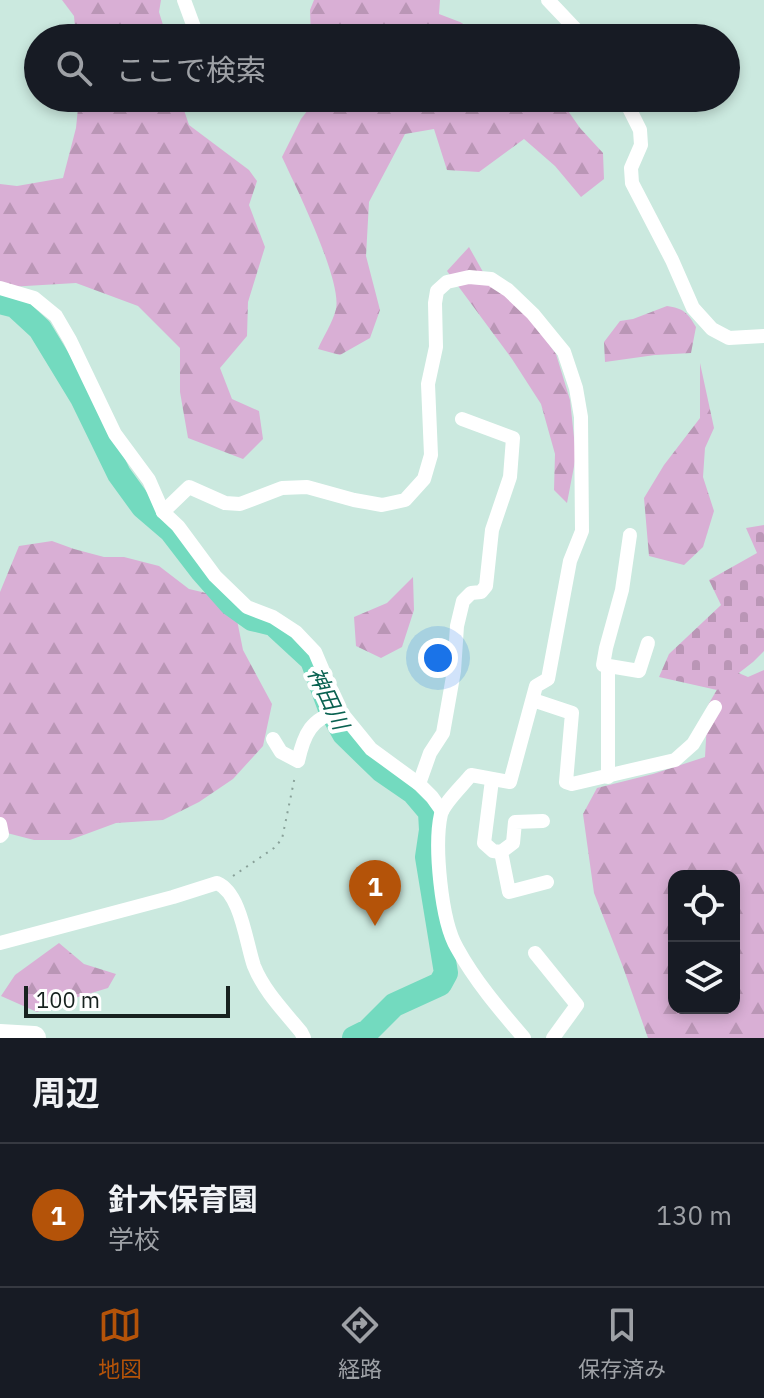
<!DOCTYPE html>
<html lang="ja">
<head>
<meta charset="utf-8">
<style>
	body { margin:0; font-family:"IBM Plex Sans","Noto Sans JP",sans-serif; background:#20242c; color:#f1f3f6 }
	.controls { position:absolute; right:24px; bottom:24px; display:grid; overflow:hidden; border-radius:16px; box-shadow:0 4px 12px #0003 }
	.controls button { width:72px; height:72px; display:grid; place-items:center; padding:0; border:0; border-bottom:2px solid #363941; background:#171b24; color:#f1f3f6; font:40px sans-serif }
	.scale { position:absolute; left:24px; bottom:20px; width:206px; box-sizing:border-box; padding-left:8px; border:4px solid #17221f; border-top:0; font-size:22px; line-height:28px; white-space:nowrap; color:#17221f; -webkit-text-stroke:6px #fff; paint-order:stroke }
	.you { position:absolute; left:438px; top:658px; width:28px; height:28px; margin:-20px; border:6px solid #fff; border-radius:50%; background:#1a73e8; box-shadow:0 0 0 12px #1a73e833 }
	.badge { display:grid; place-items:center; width:52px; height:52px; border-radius:50%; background:#b45309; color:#fff; font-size:26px; font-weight:700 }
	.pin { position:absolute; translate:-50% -66px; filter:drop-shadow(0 2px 4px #0008) }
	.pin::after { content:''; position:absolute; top:42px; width:28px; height:24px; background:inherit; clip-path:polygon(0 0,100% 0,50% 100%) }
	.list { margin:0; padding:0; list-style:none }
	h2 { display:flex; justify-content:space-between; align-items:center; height:104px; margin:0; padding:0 32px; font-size:34px }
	h2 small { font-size:26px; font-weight:400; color:#9ea1a6 }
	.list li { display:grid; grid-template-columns:52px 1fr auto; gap:24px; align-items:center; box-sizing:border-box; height:144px; padding:0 32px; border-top:2px solid #363941 }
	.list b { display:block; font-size:30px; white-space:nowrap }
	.list p { margin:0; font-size:26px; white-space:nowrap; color:#9ea1a6 }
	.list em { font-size:26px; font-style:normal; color:#9ea1a6 }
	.icon { flex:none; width:44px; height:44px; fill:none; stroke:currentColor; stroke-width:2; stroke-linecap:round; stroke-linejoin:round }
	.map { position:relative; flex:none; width:764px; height:1038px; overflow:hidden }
	.search { position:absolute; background:#171b24; box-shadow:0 4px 12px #0003; left:24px; right:24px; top:24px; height:88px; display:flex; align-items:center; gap:20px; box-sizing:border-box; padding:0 28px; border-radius:44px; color:#9ea1a6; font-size:30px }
	.sheet { height:248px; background:#171b24 }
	nav { display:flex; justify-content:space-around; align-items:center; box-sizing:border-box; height:112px; border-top:2px solid #363941; background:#171b24; font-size:22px; color:#9ea1a6 }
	nav a { display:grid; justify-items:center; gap:4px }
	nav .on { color:#b45309 }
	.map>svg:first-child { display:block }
</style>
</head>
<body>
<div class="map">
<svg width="764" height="1038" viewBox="0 0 764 1038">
	<defs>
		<pattern id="forest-firs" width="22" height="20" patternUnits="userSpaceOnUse" patternTransform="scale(2)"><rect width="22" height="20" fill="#d9afd5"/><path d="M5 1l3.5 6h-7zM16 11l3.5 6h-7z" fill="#ba96b6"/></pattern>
		<pattern id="cemetery-stones" width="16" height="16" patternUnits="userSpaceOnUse" patternTransform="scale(2)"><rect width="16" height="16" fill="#d9afd5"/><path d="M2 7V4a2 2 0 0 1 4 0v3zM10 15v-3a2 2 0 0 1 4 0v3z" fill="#ba96b6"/></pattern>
	</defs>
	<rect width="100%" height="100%" fill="#cbe9df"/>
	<g fill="url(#forest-firs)" fill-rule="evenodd">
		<path d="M 62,0 L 161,0 L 159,12 L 167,38 L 76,38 L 74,16 Z"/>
		<path d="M 314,0 L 440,0 L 439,14 L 460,22 L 487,38 L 311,38 L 310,10 Z"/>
		<path d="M 79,98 L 180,98 L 189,125 L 249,170 L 257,181 L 249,205 L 265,247 L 248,302 L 247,336 L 220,368 L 232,399 L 259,411 L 263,439 L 243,459 L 188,438 L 180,392 L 180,348 L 138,306 L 76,283 L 9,287 L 0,282 L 0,184 L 17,186 L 63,178 L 76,128 Z"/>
		<path d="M 317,98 L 549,98 L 566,108 L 580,128 L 603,153 L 604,179 L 581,197 L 555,166 L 524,139 L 479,172 L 447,170 L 434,129 L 405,134 L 369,202 L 366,256 L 380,310 L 370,338 L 340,355 L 318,349 C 323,337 333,322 336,309 C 342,280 296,187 282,157 L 301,119 Z"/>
		<path d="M 469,247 L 487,279 L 529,317 L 556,354 L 570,400 L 576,456 L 567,503 L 554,490 L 555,454 L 541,404 L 512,359 L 447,271 Z"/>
		<path d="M 667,306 C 683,308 688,313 696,327 L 691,353 L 655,355 L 605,362 L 604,342 L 620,321 L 633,319 Z"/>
		<path d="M 700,363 L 714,428 L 705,448 L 703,477 L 714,511 L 703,547 L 684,565 L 649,556 L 644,498 L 664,465 L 700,418 Z"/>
		<path d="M 52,541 L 74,549 L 104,557 L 124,557 L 159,566 L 189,589 L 206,593 L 235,610 L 243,650 L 272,704 L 263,746 L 233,779 L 199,802 L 163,820 L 116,823 L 70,840 L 34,840 L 7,833 L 0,827 L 0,592 L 19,546 Z"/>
		<path d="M 413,577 L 414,610 L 402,647 L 381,658 L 356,646 L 354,617 L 387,603 Z"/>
		<path d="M 729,669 L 748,677 L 764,670 L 764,1038 L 648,1038 L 623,967 L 594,893 L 583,814 L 597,788 L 653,774 L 705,757 L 708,705 ZM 674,876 L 734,876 L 734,1008 L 674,1008 Z"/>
		<path d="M 59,943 L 84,964 L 116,974 L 108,988 L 75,998 L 37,1012 L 1,996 L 15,975 Z"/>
	</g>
	<path fill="url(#cemetery-stones)" d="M 764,525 L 764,651 L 753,662 L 717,690 L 659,677 L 669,654 L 721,605 L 709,580 L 757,553 L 746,528 Z"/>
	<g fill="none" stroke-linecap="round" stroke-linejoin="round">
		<path stroke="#73dabf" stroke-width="24" d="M 0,302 L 15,306 L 40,329 L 82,398 L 119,474 L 143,507 L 171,531 L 201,570 L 231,604 L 252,619 L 273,624 L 312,660 L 330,709 L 344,734 L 381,770 L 413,792 L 430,812 L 431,830 L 427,857 L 446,973 L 440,984 L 394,1005 L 368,1031 L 354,1038"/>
		<path stroke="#89a199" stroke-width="2" stroke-dasharray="2 6" stroke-linecap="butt" d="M 233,876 L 274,848 L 282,839 L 295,776"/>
		<g stroke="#fff" stroke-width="14">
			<path d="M 184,0 L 198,38"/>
			<path d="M 548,0 L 584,38"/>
			<path d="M 624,98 L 640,130 L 641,145 L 631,168 L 632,183 L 672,260 L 693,308 L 712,329 L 729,338 L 764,336"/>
			<path d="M 0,288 L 34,298 L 56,316 L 70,340 L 115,434 L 149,480 L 163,512 L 178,526 L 215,576 L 247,607 L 273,617 L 296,632 L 315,652 L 340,711 L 371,749 L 419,784 L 432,797 L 442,811"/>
			<path d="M 163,512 L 189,487 L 225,503 L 240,504 L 282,488 L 307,487 L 354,500 L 382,505 L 405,500 L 424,479 L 431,455 L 428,384 L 436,347 L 435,303 L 437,291 L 447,282 L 469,277 L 491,279 L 508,290 L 533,314 L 564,352 L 576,388 L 581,417 L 582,531 L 570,561 L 548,679 L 536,686 L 510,782 L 471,775 C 463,785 444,803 441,814 C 434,845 441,921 457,948 C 475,981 500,1010 524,1038"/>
			<path d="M 630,535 L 622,590 L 606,648 L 603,665 L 639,671 L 648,643"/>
			<path d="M 533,700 L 572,713 L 566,782 L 572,784 L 675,760 L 693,744 L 715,707"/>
			<path d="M 273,739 L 281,752 L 298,761 C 304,734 311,718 340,711"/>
			<path d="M 608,777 L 608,666"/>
			<path d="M 492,780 L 484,843 L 493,851 L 501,852"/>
			<path d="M 419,784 L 430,753 L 443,733 L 454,671 L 457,626 L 463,601 L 471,593 L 481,592 L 486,586 L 492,530 L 510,477 L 513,438 L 462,419"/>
			<path d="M 543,821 L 515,822 L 513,843 L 501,852 L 509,892 L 547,882"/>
			<path d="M 0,824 L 2,834 L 0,836"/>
			<path d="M 0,943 L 173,897 L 217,883 C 241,893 246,943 254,966 C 264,991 284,1011 301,1032 L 304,1038"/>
			<path d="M 535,953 L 577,1005 L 553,1038"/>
		</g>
		<path stroke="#fff" stroke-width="24" d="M 0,1036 L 34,1038"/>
	</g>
	<g text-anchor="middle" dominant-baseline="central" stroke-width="8" stroke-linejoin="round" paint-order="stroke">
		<g font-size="22" font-style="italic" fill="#0a6251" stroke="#fff">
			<text transform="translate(329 698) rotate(65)">神田川</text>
		</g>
	</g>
</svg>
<div class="controls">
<button><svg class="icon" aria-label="locate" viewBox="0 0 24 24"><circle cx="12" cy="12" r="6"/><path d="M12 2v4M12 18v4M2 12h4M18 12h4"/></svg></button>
<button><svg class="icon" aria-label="layers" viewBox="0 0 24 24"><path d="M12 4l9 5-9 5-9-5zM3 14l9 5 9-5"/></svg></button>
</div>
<div class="scale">100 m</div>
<div class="you"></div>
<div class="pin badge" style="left:375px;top:926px">1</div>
<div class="search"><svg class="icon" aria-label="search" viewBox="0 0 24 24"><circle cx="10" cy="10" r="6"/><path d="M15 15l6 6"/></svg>ここで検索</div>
</div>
<section class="sheet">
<h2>周辺<small></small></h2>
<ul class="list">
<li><span class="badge">1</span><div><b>針木保育園</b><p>学校</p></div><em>130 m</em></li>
</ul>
</section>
<nav>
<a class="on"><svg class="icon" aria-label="map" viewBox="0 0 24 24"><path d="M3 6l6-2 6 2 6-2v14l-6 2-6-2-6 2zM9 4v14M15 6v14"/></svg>地図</a>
<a><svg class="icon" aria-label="directions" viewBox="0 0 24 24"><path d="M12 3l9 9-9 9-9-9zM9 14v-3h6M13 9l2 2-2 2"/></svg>経路</a>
<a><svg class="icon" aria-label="saved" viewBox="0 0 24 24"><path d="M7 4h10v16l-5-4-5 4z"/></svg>保存済み</a>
</nav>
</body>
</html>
